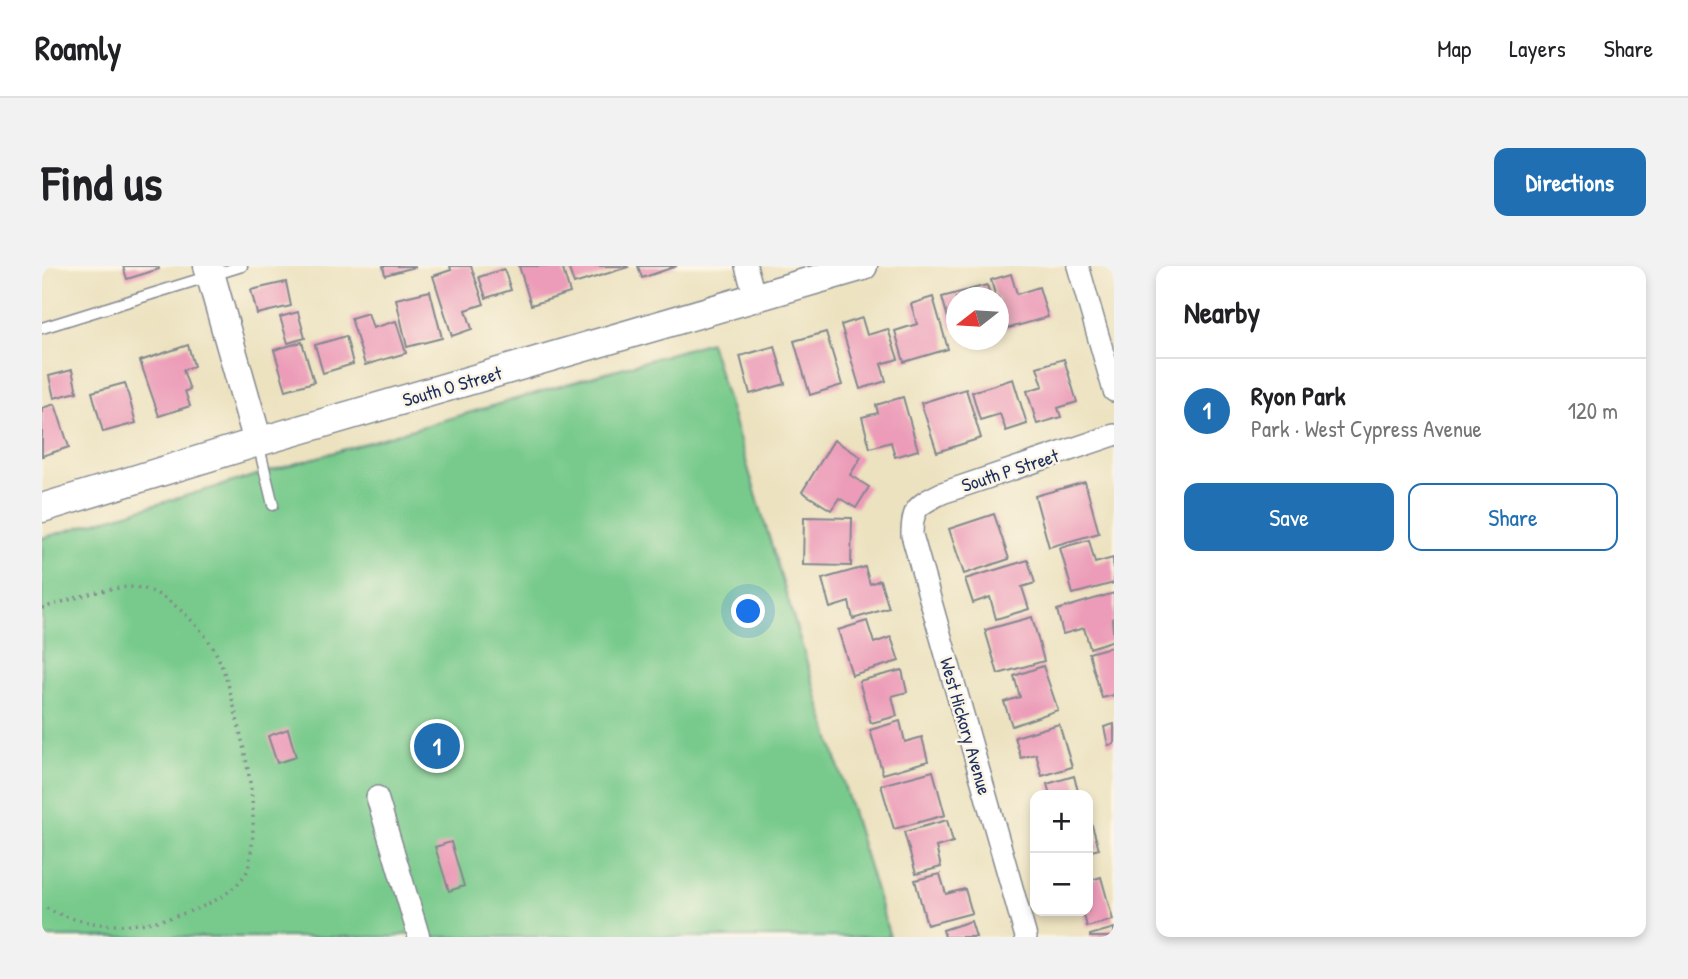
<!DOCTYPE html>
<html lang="en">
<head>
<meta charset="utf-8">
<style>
	body { margin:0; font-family:"Patrick Hand",sans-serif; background:#f2f2f2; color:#202124 }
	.controls { position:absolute; right:21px; bottom:21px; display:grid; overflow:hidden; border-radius:14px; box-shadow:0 4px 10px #0003 }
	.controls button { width:63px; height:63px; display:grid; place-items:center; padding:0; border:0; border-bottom:2px solid #e0e0e0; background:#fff; color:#202124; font:35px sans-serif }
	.compass { position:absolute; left:904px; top:21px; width:63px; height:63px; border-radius:50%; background:#fff; box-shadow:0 4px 10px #0003; rotate:253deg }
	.you { position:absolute; left:707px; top:346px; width:24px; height:24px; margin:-18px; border:5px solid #fff; border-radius:50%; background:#1a73e8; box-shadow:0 0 0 10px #1a73e833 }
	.badge { display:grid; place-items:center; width:46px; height:46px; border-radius:50%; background:#1f6fb2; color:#fff; font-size:23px; font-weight:700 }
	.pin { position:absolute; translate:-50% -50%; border:4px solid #fff; box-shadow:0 2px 7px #0006 }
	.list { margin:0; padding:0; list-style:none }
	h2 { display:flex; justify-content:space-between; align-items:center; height:91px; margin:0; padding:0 28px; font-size:30px }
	h2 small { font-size:23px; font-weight:400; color:#757577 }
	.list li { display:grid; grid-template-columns:46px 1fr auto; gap:21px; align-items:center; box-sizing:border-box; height:105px; padding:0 28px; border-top:2px solid #e0e0e0 }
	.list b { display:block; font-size:26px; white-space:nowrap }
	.list p { margin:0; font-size:23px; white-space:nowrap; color:#757577 }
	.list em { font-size:23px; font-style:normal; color:#757577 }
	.actions { display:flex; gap:14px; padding:21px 28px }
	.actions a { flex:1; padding:16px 0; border:2px solid #1f6fb2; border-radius:14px; text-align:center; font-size:24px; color:#1f6fb2 }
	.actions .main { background:#1f6fb2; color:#fff }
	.map { position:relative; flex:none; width:1072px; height:671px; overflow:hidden; border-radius:14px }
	header { display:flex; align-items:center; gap:42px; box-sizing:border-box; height:98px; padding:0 35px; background:#fff; border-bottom:2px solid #e0e0e0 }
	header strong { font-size:33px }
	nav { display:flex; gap:38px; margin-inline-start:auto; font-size:24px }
	.intro { display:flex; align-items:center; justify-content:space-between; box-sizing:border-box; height:168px; padding:0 42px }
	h1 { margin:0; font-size:49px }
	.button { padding:18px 32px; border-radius:14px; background:#1f6fb2; color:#fff; font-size:24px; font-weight:700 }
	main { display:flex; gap:42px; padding:0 42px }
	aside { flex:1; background:#fff; border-radius:14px; box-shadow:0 4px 10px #0003 }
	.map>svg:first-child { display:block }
</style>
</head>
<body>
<header>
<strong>Roamly</strong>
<nav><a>Map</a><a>Layers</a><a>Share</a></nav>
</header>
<div class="intro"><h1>Find us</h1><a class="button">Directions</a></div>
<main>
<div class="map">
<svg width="1072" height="671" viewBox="0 0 1072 671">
	<rect width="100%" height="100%" fill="#fcf5e5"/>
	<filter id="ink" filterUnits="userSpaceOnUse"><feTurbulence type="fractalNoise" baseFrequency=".0143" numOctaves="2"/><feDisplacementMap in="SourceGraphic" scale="14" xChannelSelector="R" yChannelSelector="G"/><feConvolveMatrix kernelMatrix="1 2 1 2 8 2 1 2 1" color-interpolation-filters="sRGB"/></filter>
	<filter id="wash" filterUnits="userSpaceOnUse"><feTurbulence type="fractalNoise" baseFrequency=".00686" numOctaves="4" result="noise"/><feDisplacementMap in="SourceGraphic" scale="28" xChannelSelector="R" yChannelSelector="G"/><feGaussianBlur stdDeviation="1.57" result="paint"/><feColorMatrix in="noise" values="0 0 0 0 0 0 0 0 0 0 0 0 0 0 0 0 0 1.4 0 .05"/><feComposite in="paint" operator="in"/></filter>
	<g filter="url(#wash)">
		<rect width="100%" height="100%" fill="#ece2c0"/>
		<path fill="#78ca8c" stroke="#4a7c75" stroke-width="2" d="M 668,76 L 848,671 L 382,671 L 379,664 L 353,671 L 0,671 L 0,272 Z"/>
		<g id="blocks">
			<g fill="#ec9bb8">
				<path d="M 81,0 L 116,0 L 117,3 L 85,13 Z"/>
				<path d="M 341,0 L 373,0 L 373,1 L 343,9 Z"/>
				<path d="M 408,0 L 429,0 L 442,38 L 424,44 L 430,63 L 410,70 L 391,10 L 409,4 Z"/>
				<path d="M 477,0 L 520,0 L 528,27 L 489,39 Z"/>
				<path d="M 526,0 L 585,0 L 586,1 L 532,18 Z"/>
				<path d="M 596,0 L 635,0 L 600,12 Z"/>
				<path d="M 462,3 L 469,24 L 444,32 L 437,11 Z"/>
				<path d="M 969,8 L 975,28 L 997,21 L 1006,51 L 964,63 L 956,32 L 954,32 L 949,14 Z"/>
				<path d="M 244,16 L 249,40 L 215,48 L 209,24 Z"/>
				<path d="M 945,19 L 949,32 L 914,32 L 914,62 L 909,63 L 900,31 Z"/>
				<path d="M 388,25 L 400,72 L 365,81 L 354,33 Z"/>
				<path d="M 891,31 L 906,83 L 862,96 L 853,65 L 875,58 L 869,38 Z"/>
				<path d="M 256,46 L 263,72 L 246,77 L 238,51 Z"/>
				<path d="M 326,47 L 331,62 L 354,55 L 364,87 L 323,99 L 309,52 Z"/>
				<path d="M 820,52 L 825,69 L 846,63 L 856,93 L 839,98 L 844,115 L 818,123 L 799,59 Z"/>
				<path d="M 784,66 L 800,119 L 768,129 L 752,75 Z"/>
				<path d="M 304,70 L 311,98 L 281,107 L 273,79 Z"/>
				<path d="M 260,76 L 272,116 L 244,124 L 232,84 Z"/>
				<path d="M 146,79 L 152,100 L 141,104 L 148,124 L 143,125 L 148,140 L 117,150 L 98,95 Z"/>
				<path d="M 733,80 L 743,118 L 708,128 L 698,90 Z"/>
				<path d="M 1022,93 L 1035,136 L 1016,142 L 1019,151 L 995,158 L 985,125 L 1001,120 L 995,101 Z"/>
				<path d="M 30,104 L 35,126 L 12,132 L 7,110 Z"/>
				<path d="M 971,113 L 985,158 L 964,165 L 958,148 L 938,154 L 930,126 Z"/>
				<path d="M 83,117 L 94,157 L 61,166 L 50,126 Z"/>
				<path d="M 924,123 L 939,172 L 895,186 L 879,137 Z"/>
				<path d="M 861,131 L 876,184 L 853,191 L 849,176 L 828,182 L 820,151 L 836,147 L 834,139 Z"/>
				<path d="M 13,138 L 27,181 L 0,190 L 0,142 Z"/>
				<path d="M 792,174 L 819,191 L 808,209 L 827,221 L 814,242 L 797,232 L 789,244 L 760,226 Z"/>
				<path d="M 1043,216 L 1057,267 L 1007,281 L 993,230 Z"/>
				<path d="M 952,248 L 967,293 L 922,308 L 907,263 Z"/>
				<path d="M 762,251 L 810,252 L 809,300 L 761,299 Z"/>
				<path d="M 1047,274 L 1053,297 L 1071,292 L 1072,317 L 1031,328 L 1018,282 Z"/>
				<path d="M 986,294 L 993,317 L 980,321 L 987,343 L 954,353 L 948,331 L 931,337 L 923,313 Z"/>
				<path d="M 823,301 L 828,318 L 838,314 L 847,342 L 811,353 L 807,336 L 788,342 L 780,313 Z"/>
				<path d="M 1072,327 L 1072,352 L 1070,353 L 1072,374 L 1048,382 L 1042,362 L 1021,368 L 1015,344 Z"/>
				<path d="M 990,351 L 1002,395 L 956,408 L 943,364 Z"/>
				<path d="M 825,355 L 832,377 L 849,371 L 857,395 L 810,409 L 796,364 Z"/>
				<path d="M 1072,380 L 1072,429 L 1060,432 L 1047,387 Z"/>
				<path d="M 1001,400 L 1016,444 L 970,460 L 962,436 L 978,431 L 972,410 Z"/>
				<path d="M 860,404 L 865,426 L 850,430 L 855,450 L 829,457 L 817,415 Z"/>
				<path d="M 858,455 L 863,476 L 880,471 L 886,495 L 841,508 L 828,464 Z"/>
				<path d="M 1017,458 L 1030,501 L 1000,510 L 994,488 L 979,492 L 973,471 Z"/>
				<path d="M 1072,458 L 1072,478 L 1066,479 L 1062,461 Z"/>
				<path d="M 246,463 L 254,491 L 235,497 L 226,470 Z"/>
				<path d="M 891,505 L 903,549 L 852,563 L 839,519 Z"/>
				<path d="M 1032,510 L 1037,529 L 1008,529 L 1005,518 Z"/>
				<path d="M 905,554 L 911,576 L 894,581 L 899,601 L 874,608 L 862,566 Z"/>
				<path d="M 1049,556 L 1057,583 L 1046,586 L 1046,557 Z"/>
				<path d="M 409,576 L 422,620 L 407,625 L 393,581 Z"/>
				<path d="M 898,608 L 904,628 L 923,623 L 930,647 L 885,659 L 873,614 Z"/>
				<path d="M 1059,611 L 1071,654 L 1045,661 L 1041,645 L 1046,645 L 1046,615 Z"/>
				<path d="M 929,655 L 934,671 L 903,671 L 901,664 Z"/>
				<path d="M 1072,662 L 1072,671 L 1048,671 L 1048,669 Z"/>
			</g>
		</g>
	</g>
	<g filter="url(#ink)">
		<use href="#blocks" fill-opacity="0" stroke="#84888f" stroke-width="2"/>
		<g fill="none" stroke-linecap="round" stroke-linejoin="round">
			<g stroke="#84888f" stroke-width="13">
				<g id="lane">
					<path d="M 0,62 L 200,0"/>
					<path d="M 216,177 L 231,239"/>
				</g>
			</g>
			<g stroke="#84888f" stroke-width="24">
				<g id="street">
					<path d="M 704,0 L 713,32"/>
					<path d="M 1036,0 L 1072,125"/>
					<path d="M 335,531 L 377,671"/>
					<path d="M 984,671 L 870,269 C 870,241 876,239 900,227 L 1072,169"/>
				</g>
			</g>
			<g stroke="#84888f" stroke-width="31">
				<g id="secondary">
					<path d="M 166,0 L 216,176"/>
					<path d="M 0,242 L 216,176 L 821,0"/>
				</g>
			</g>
			<path stroke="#84888f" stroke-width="3.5" stroke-dasharray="2 5" stroke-linecap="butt" d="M 0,342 C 26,335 73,317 98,322 C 125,326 161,362 173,385 C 185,409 191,436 197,461 C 207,505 216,547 208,592 C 207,597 207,603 204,607 C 187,634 151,645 123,653 C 82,664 37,660 0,640"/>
			<use href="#lane" stroke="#fff" stroke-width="10"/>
			<use href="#street" stroke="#fff" stroke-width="21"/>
			<use href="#secondary" stroke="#fff" stroke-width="28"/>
		</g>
	</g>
	<g text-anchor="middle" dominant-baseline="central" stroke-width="5" stroke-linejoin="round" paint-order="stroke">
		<g font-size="19" fill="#1b2f5e" stroke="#fcf5e5">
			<text transform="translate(410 120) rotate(-16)">South O Street</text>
			<text transform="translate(968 204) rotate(-18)">South P Street</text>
			<text transform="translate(924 460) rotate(74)">West Hickory Avenue</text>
		</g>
	</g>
</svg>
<div class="controls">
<button>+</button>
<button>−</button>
</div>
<svg class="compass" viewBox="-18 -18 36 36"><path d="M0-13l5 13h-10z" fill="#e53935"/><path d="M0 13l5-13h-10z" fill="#757577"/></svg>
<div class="you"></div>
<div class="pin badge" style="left:395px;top:480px">1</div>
</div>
<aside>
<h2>Nearby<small></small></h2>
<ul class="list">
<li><span class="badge">1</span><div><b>Ryon Park</b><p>Park · West Cypress Avenue</p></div><em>120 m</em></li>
</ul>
<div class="actions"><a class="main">Save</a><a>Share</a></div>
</aside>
</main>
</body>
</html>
